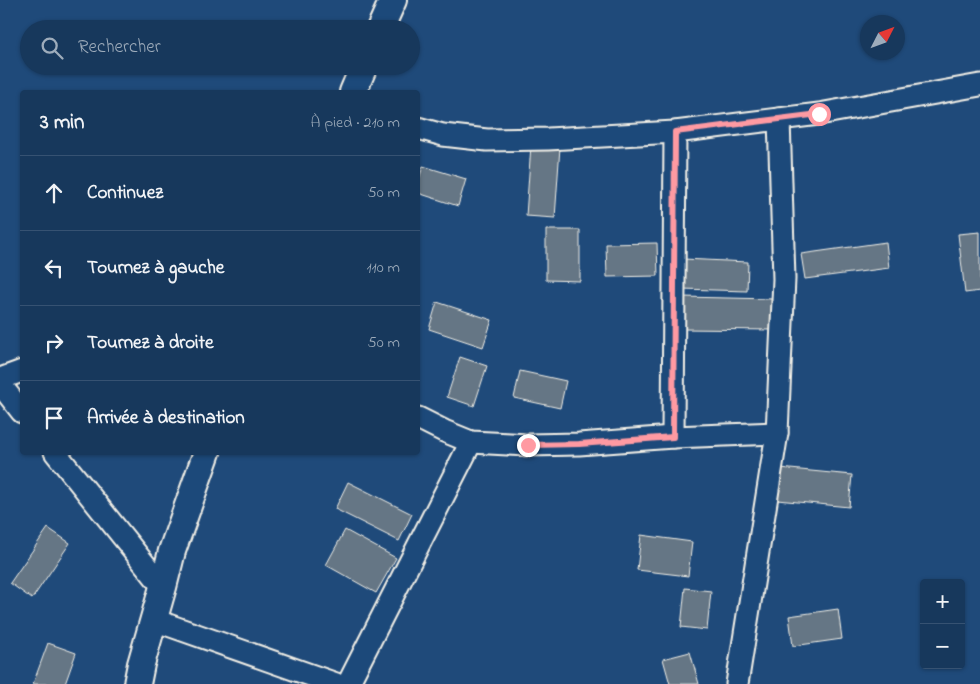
<!DOCTYPE html>
<html lang="fr">
<head>
<meta charset="utf-8">
<style>
	body { margin:0; font-family:"Indie Flower",sans-serif; background:#203f62; color:#f1f3f6 }
	.controls { position:absolute; right:15px; bottom:15px; display:grid; overflow:hidden; border-radius:5px; box-shadow:0 1px 4px #0004 }
	.controls button { width:45px; height:45px; display:grid; place-items:center; padding:0; border:0; border-bottom:1px solid #365272; background:#17385c; color:#f1f3f6; font:25px sans-serif }
	.compass { position:absolute; left:860px; top:15px; width:45px; height:45px; border-radius:50%; background:#17385c; box-shadow:0 1px 4px #0004; rotate:48deg }
	.stop { position:absolute; width:15px; height:15px; margin:-11px; border:4px solid #ff9aa2; border-radius:50%; background:#fff }
	.stop.end { background:#ff9aa2; border-color:#fff; box-shadow:0 1px 5px #0008 }
	.list { margin:0; padding:0; list-style:none }
	h2 { display:flex; justify-content:space-between; align-items:center; height:65px; margin:0; padding:0 20px; font-size:21px }
	h2 small { font-size:16px; font-weight:400; color:#9eacbb }
	.list li { display:grid; grid-template-columns:32px 1fr auto; gap:15px; align-items:center; box-sizing:border-box; height:75px; padding:0 20px; border-top:1px solid #365272 }
	.list b { display:block; font-size:19px; white-space:nowrap }
	.list em { font-size:16px; font-style:normal; color:#9eacbb }
	.icon { flex:none; width:28px; height:28px; fill:none; stroke:currentColor; stroke-width:2; stroke-linecap:round; stroke-linejoin:round }
	.map { position:relative; flex:none; width:980px; height:684px; overflow:hidden }
	.search { position:absolute; background:#17385c; box-shadow:0 1px 4px #0004; left:20px; top:20px; width:400px; height:55px; display:flex; align-items:center; gap:12px; box-sizing:border-box; padding:0 18px; border-radius:28px; color:#9eacbb; font-size:19px }
	.panel { position:absolute; background:#17385c; box-shadow:0 1px 4px #0004; left:20px; top:90px; width:400px; height:365px; border-radius:5px }
	.map>svg:first-child { display:block }
</style>
</head>
<body>
<div class="map">
<svg width="980" height="684" viewBox="0 0 980 684">
	<rect width="100%" height="100%" fill="#1f4a7a"/>
	<filter id="ink" filterUnits="userSpaceOnUse"><feTurbulence type="fractalNoise" baseFrequency=".02" numOctaves="2"/><feDisplacementMap in="SourceGraphic" scale="10" xChannelSelector="R" yChannelSelector="G"/><feConvolveMatrix kernelMatrix="1 2 1 2 8 2 1 2 1" color-interpolation-filters="sRGB"/></filter>
	<g filter="url(#ink)">
		<g fill="#657685" stroke="#f4f1e8">
			<path d="M 531,145 L 560,147 L 555,218 L 526,216 Z"/>
			<path d="M 423,166 L 466,179 L 458,206 L 418,193 L 418,183 Z"/>
			<path d="M 546,230 L 580,230 L 580,281 L 546,280 Z"/>
			<path d="M 980,232 L 980,291 L 965,293 L 958,234 Z"/>
			<path d="M 886,242 L 889,268 L 805,279 L 801,254 Z"/>
			<path d="M 657,243 L 658,276 L 607,277 L 606,244 Z"/>
			<path d="M 683,259 L 748,262 L 747,291 L 682,289 Z"/>
			<path d="M 682,297 L 773,299 L 773,330 L 682,329 Z"/>
			<path d="M 437,302 L 492,320 L 483,347 L 429,329 Z"/>
			<path d="M 460,357 L 487,366 L 474,406 L 447,397 Z"/>
			<path d="M 520,371 L 566,381 L 560,408 L 514,398 Z"/>
			<path d="M 780,468 L 852,475 L 849,507 L 777,500 Z"/>
			<path d="M 348,482 L 412,514 L 399,541 L 335,509 Z"/>
			<path d="M 48,528 L 70,543 L 32,599 L 10,583 Z"/>
			<path d="M 345,530 L 396,558 L 376,593 L 326,565 Z"/>
			<path d="M 641,535 L 692,542 L 688,576 L 637,570 Z"/>
			<path d="M 685,588 L 711,591 L 707,630 L 681,627 Z"/>
			<path d="M 838,609 L 842,639 L 793,646 L 789,616 Z"/>
			<path d="M 48,643 L 76,653 L 65,684 L 33,684 Z"/>
			<path d="M 690,652 L 699,684 L 670,684 L 663,659 Z"/>
		</g>
		<g fill="none" stroke-linecap="round" stroke-linejoin="round">
			<g stroke="#f4f1e8" stroke-width="25">
				<g id="minor">
					<path d="M 418,128 L 443,135 L 487,140 L 548,139 L 675,132 L 819,114 L 980,85"/>
					<path d="M 0,379 L 22,371"/>
					<path d="M 0,384 L 22,412"/>
					<path d="M 418,418 L 444,431 L 471,442 L 528,445 L 579,444 L 673,437 L 777,433"/>
					<path d="M 673,437 L 675,132"/>
					<path d="M 55,452 L 163,587"/>
					<path d="M 154,620 L 336,684"/>
					<path d="M 348,684 L 471,442"/>
					<path d="M 737,684 L 777,433 L 784,279 L 779,119"/>
				</g>
			</g>
			<g stroke="#f4f1e8" stroke-width="30">
				<g id="tertiary">
					<path d="M 380,29 L 393,0"/>
					<path d="M 353,92 L 364,66"/>
					<path d="M 137,684 L 141,664 L 163,587 L 172,551 L 207,452"/>
				</g>
			</g>
			<use href="#minor" stroke="#1f4a7a" stroke-width="21"/>
			<use href="#tertiary" stroke="#1f4a7a" stroke-width="26"/>
		</g>
	</g>
	<g fill="none" stroke-linecap="round" stroke-linejoin="round" filter="url(#ink)">
		<path stroke="#ff9aa2" stroke-width="6" d="M 528,445 L 579,444 L 673,437 L 675,132 L 819,114"/>
	</g>
</svg>
<div class="controls">
<button>+</button>
<button>−</button>
</div>
<svg class="compass" viewBox="-18 -18 36 36"><path d="M0-13l5 13h-10z" fill="#e53935"/><path d="M0 13l5-13h-10z" fill="#9eacbb"/></svg>
<div class="stop" style="left:819px;top:114px"></div>
<div class="stop end" style="left:528px;top:445px"></div>
<div class="search"><svg class="icon" aria-label="search" viewBox="0 0 24 24"><circle cx="10" cy="10" r="6"/><path d="M15 15l6 6"/></svg>Rechercher</div>
<section class="panel">
<h2>3 min<small>À pied · 210 m</small></h2>
<ul class="list">
<li><svg class="icon" aria-label="ahead" viewBox="0 0 24 24"><path d="M12 20V5M6 11l6-6 6 6"/></svg><div><b>Continuez</b></div><em>50 m</em></li>
<li><svg class="icon" aria-label="left" viewBox="0 0 24 24"><path d="M17 20v-9H6M10 6l-5 5 5 5"/></svg><div><b>Tournez à gauche</b></div><em>110 m</em></li>
<li><svg class="icon" aria-label="right" viewBox="0 0 24 24"><path d="M7 20v-9h11M14 6l5 5-5 5"/></svg><div><b>Tournez à droite</b></div><em>50 m</em></li>
<li><svg class="icon" aria-label="arrive" viewBox="0 0 24 24"><path d="M6 21V4h12l-3 4 3 4H6"/></svg><div><b>Arrivée à destination</b></div></li>
</ul>
</section>
</div>
</body>
</html>
